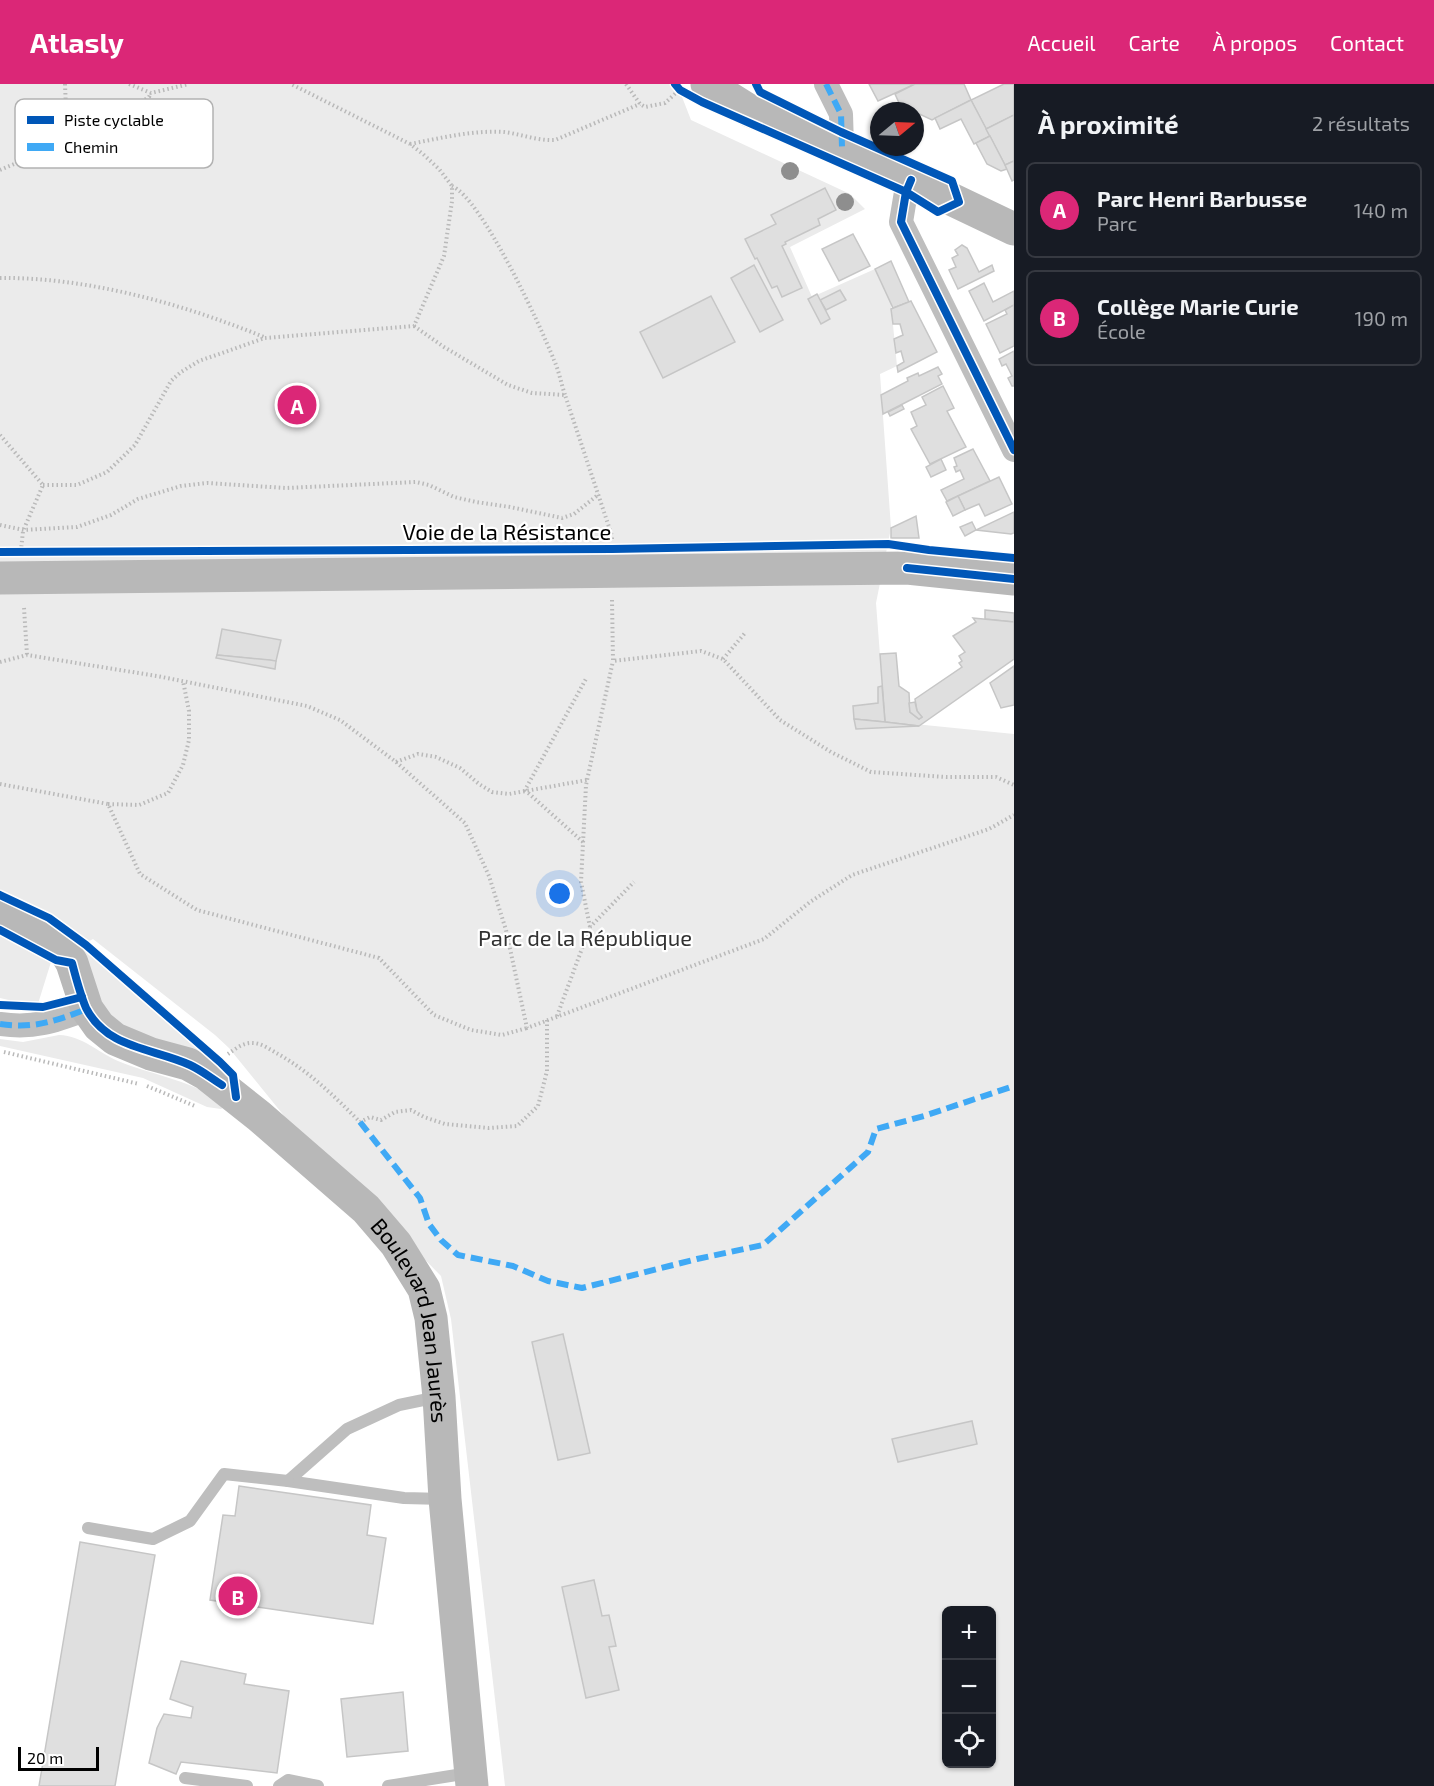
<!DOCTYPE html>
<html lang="fr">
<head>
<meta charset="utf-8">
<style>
	body { margin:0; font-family:"Exo 2",sans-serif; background:#20242c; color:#f1f3f6 }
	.controls { position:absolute; right:18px; bottom:18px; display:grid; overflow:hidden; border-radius:9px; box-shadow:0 2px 4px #0004 }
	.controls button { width:54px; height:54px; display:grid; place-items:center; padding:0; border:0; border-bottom:2px solid #363941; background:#171b24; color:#f1f3f6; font:30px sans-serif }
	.compass { position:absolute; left:870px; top:18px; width:54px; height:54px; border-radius:50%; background:#171b24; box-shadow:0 2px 4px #0004; rotate:71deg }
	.scale { position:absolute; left:18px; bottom:15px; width:81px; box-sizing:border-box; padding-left:6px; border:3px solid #000; border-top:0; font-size:16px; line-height:21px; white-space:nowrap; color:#000; -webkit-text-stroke:4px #fff; paint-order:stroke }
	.you { position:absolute; left:560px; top:810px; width:21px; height:21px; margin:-15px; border:4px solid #fff; border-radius:50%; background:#1a73e8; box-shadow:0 0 0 9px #1a73e833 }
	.badge { display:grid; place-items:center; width:39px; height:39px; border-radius:50%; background:#db2777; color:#fff; font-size:20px; font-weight:700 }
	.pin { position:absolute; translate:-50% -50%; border:3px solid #fff; box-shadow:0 2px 6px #0006 }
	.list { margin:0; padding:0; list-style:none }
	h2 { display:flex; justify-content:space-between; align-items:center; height:78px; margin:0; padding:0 24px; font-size:26px }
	h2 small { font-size:20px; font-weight:400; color:#9ea1a6 }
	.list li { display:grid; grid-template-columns:39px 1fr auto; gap:18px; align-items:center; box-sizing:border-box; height:96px; margin:0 12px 12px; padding:0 12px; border:2px solid #363941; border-radius:9px }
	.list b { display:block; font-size:22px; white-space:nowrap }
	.list p { margin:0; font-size:20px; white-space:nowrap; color:#9ea1a6 }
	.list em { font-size:20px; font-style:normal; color:#9ea1a6 }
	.icon { flex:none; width:33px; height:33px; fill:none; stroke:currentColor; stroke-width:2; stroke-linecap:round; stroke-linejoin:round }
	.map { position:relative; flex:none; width:1014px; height:1702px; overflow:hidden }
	header { display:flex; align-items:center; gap:36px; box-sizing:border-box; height:84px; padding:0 30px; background:#db2777; color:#fff }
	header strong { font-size:28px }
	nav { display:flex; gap:33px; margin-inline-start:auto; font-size:21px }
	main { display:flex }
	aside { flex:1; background:#171b24 }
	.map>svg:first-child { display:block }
</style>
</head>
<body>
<header>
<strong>Atlasly</strong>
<nav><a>Accueil</a><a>Carte</a><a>À propos</a><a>Contact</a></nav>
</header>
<main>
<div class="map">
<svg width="1014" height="1702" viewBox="0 0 1014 1702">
	<rect width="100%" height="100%" fill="#fff"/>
	<g fill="#ebebeb" fill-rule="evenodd">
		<path d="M 0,0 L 677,0 L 691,36 L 850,110 L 865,125 L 790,163 L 812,213 L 875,185 L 891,220 L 897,282 L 880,290 L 891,444 L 876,519 L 885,637 L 1014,650 L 1014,1702 L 505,1702 L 451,1235 L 441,1192 L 285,1033 L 229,964 L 215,951 L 93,855 L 51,878 L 37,923 L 0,914 ZM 946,1526 L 992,1526 L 992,1680 L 946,1680 Z"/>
		<path d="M 81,864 L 85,865 L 211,976 L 126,947 L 98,918 Z"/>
		<path d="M 59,951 C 83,952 97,968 118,977 C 154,992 195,996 225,1022 L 221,1025 L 207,1023 L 143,994 L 0,962 L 0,955 L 23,958 Z"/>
	</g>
	<g fill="#dfdfdf" stroke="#c6c6c6" stroke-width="1.5">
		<path d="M 869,0 L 915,0 L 878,17 Z"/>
		<path d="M 915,0 L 964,0 L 971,16 L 932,36 L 900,21 L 895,10 Z"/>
		<path d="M 1004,0 L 1014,0 L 1014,31 L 986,45 L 971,16 Z"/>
		<path d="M 971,16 L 990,52 L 974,60 L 961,35 L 940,45 L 935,34 Z"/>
		<path d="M 1014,31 L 1014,77 L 1005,81 L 986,45 Z"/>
		<path d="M 990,52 L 1005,81 L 1007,85 L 1001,87 L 987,80 L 976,59 Z"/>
		<path d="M 1014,77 L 1014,96 L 1012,97 L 1005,81 Z"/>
		<path d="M 825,104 L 836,126 L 818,135 L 820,141 L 785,158 L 786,160 L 782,162 L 802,204 L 782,213 L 777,202 L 772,204 L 757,174 L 755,175 L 745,155 L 776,140 L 771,131 Z"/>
		<path d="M 853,150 L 870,182 L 839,197 L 822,165 Z"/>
		<path d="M 962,161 L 967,164 L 979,188 L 992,181 L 994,187 L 958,205 L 949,186 L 956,183 L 952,174 L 958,171 L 955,166 Z"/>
		<path d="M 891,177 L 909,218 L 893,224 L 875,185 Z"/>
		<path d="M 754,181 L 783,236 L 760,248 L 731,194 Z"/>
		<path d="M 984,199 L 993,218 L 1014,207 L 1014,221 L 984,237 L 969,207 Z"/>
		<path d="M 840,206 L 846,216 L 826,226 L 820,216 Z"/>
		<path d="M 817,210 L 830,235 L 821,240 L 808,215 Z"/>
		<path d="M 711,212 L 735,258 L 663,294 L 640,248 Z"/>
		<path d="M 911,217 L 937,268 L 898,288 L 897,282 L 904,278 L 901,267 L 896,269 L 894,255 L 903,251 L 900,240 L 893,240 L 891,225 Z"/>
		<path d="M 1014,221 L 1014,262 L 1000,269 L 986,240 L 1007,230 L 1005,226 Z"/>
		<path d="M 1014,267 L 1014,302 L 1012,302 L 1008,294 L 1012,292 L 1006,280 L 1002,282 L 999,275 Z"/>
		<path d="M 938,283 L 942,290 L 938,292 L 942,300 L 883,330 L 881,311 L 908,297 L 907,294 L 918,289 L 919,292 Z"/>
		<path d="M 943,302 L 954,324 L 947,327 L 966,363 L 930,380 L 911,345 L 917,342 L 911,328 L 926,321 L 922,313 Z"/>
		<path d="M 902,321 L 904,325 L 890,332 L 888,328 Z"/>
		<path d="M 973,365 L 990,397 L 947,417 L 941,406 L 964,395 L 960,386 L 956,388 L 954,383 L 957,382 L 954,374 Z"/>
		<path d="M 941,375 L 946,386 L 931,393 L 926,383 Z"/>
		<path d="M 999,393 L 1012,420 L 985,432 L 979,420 L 965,426 L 958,412 Z"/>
		<path d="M 958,412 L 965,426 L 953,432 L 946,418 Z"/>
		<path d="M 1014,428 L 1014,449 L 1011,450 L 976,446 Z"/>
		<path d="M 916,432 L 919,454 L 891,454 L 891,444 Z"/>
		<path d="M 972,438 L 976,446 L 965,452 L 960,443 Z"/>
		<path d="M 985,526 L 1014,529 L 1014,538 L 985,535 Z"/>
		<path d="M 973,534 L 1014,538 L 1014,575 L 919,642 L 885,638 L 880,570 L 896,569 L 899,602 L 909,609 L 910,628 L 919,635 L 922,633 L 917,627 L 915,615 L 962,583 L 959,579 L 962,577 L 959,572 L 965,568 L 953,552 L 976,538 Z"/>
		<path d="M 222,545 L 281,556 L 276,577 L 217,571 Z"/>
		<path d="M 217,571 L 270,576 L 276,577 L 275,585 L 216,574 Z"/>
		<path d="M 1014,582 L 1014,621 L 1001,624 L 990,599 Z"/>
		<path d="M 882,602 L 885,638 L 854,635 L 853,622 L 878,619 L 878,603 Z"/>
		<path d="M 915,618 L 917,627 L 922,633 L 919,635 L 910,628 L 909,619 Z"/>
		<path d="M 854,635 L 885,638 L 919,642 L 856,645 Z"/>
		<path d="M 563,1250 L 590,1369 L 558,1376 L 532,1258 Z"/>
		<path d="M 972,1337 L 977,1360 L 898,1378 L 892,1355 Z"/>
		<path d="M 239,1402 L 371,1421 L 367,1451 L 386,1454 L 373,1540 L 210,1516 L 223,1431 L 235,1432 Z"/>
		<path d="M 80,1458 L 155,1471 L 115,1702 L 39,1702 Z"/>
		<path d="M 594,1496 L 602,1532 L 609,1531 L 616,1562 L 609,1563 L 619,1606 L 586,1614 L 562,1503 Z"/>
		<path d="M 181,1577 L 246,1590 L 244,1600 L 289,1607 L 277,1689 L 181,1678 L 176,1690 L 149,1679 L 157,1644 L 164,1630 L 191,1634 L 193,1623 L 170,1615 Z"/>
		<path d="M 403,1608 L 408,1667 L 347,1673 L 341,1615 Z"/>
	</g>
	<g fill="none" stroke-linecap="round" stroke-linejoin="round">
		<g stroke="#b9b9b9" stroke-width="4" stroke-dasharray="1.5 3" stroke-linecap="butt">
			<path d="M 129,0 L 151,9 L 189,0"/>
			<path d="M 626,0 L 640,20 L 645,23 L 665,19 L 678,7"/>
			<path d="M 62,60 C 94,48 121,31 149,13 L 151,9"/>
			<path d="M 410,60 C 441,54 473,46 504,48 C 521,50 537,57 555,56 L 640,20"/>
			<path d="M 0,86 L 62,60 L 66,25 L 65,0"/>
			<path d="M 452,102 C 482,115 540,241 554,276 C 559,287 561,299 565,311"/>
			<path d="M 0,194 C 87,193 183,220 264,253"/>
			<path d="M 414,242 L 444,263 L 508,301 L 532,309 L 565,311 L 612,452 L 612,458"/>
			<path d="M 0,351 L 43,401 L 23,447 L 21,466"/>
			<path d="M 43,401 L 77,401 L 107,388 L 135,361 L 171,297 L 181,288 L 199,277 L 265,254 L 414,242 L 444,172 L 452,117 L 452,102 L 439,85 L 423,70 L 410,60 L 291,0"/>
			<path d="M 0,441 L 24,446 L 77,443 L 111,431 L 138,415 L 181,402 L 207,399 L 286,404 L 416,398 L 429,401 L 454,413 L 476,418 L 510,423 L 562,434 L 574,430 L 599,410"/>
			<path d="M 612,516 L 613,577 L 701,567 L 723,575 L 780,636 L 831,668 L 871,688 L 946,693 L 996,693 L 1014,701"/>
			<path d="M 24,524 L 27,571"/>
			<path d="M 723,575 L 745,549"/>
			<path d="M 0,578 L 27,571 L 157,592 L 307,622 L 340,636 L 396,678 L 465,739 L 489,792 L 506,846 L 527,944 L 764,855 L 810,818 L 852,791 L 989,745 L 1014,731"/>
			<path d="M 396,678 L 418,670 L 436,673 L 460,684 L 479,700 L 492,708 L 509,710 L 587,696"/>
			<path d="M 0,700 L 108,720 L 140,790 L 197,826 L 379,874 L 434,931 L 471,946 L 502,951 L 527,944"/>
			<path d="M 108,720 L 139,721 L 168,709 L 183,681 L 189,656 L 189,627 L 183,597"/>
			<path d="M 583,758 L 525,706 L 587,593"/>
			<path d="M 590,843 L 581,798 L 586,701 L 613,577"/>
			<path d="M 557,932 L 590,843 L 634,798"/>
			<path d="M 4,968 L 139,1000"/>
			<path d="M 228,970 C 235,965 244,958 253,959 C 261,959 271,966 278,970 C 310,988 334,1012 360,1038 L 370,1033 L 381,1036 L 395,1028 L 411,1026 L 424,1033 L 445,1040 L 489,1044 L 517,1042 L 538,1022 L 547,987 L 547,936"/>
			<path d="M 147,1002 L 195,1022"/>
		</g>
		<g stroke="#bebebe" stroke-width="12">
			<path d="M 438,1313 L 399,1321 L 347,1345 L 288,1397 L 404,1414 L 444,1415"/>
			<path d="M 88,1444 L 153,1455 L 190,1437 L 224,1390 L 288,1397"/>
			<path d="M 185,1694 L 247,1702"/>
			<path d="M 279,1702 L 288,1696 L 318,1702"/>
			<path d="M 388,1702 L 469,1689"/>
		</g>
		<g stroke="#bebebe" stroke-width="24">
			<path d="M 826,0 L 841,30 L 842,63"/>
			<path d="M 911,96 L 906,108 L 901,138 L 1014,366"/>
			<path d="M 0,940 C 35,945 55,937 87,925"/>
		</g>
		<g stroke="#b8b8b8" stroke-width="33">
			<path d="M 707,0 L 750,27 L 842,63 L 1014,145"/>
			<path d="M 0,494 L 907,484 L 1014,495"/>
			<path id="s1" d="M 0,828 L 28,841 L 65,867 L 72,879 L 87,925 L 99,942 L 115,955 L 151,970 L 188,980 L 206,990 L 259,1032 L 366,1125 L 396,1160 L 424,1205 L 431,1234 L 439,1313 L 445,1415 L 472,1702"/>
		</g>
		<g stroke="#3fa9f5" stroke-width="6" stroke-dasharray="12 6" stroke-linecap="butt">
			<path d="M 826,0 L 841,30 L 842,63"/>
			<path d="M 0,940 C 35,945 55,937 87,925"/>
			<path d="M 360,1038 L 420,1114 L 429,1140 L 441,1156 L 458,1171 L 513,1182 L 548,1197 L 582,1204 L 697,1175 L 763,1161 L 868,1068 L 876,1045 L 924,1032 L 1014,1002"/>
		</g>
		<g stroke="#fff" stroke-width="11">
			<g id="cycleway">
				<path d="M 675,0 L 680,6 L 702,18 L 906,108 L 938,128 L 959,118 L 952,97 L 841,48 L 760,8 L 756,0"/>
				<path d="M 911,96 L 906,108 L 901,138 L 1014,366"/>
				<path d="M 0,468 L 612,465 L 888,460 L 929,466 L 1014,474"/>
				<path d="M 907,484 L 1014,495"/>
				<path d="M 0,811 L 49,834 L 86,861 L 220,978 L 233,991 L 236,1013"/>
				<path d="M 0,846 L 56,876 L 72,879 C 76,894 80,910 86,924 C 107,965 153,964 190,981 C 201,986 211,994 222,1001"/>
				<path d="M 0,921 L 43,923 L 82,913"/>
			</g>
		</g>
		<use href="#cycleway" stroke="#0057b8" stroke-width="8"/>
	</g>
	<g fill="#8e8e8e">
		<circle cx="790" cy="87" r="9"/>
		<circle cx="845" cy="118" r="9"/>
	</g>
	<g text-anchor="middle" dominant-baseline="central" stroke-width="4.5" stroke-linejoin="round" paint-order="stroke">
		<g font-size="22" fill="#000" stroke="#fff">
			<text x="507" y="447">Voie de la Résistance</text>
			<text stroke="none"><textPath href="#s1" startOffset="612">Boulevard Jean Jaurès</textPath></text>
		</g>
		<g font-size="22" fill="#323232" stroke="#fff">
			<text x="585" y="853">Parc de la République</text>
		</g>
	</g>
	<rect x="15" y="15" width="198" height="69" rx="9" fill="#fff" stroke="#b2b2b2" stroke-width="1.5"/>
	<rect x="27" y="32" width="27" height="8" fill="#0057b8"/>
	<rect x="27" y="59" width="27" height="8" fill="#3fa9f5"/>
	<g font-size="16" fill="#000">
		<text x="64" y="42">Piste cyclable</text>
		<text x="64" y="69">Chemin</text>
	</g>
</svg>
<div class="controls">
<button>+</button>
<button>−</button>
<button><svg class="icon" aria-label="locate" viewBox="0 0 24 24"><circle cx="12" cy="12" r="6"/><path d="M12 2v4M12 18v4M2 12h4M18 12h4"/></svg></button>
</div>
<svg class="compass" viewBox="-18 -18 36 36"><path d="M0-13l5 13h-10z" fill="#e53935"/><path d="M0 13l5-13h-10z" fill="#9ea1a6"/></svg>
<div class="scale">20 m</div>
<div class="you"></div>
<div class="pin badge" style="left:297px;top:321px">A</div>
<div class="pin badge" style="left:238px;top:1512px">B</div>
</div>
<aside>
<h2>À proximité<small>2 résultats</small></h2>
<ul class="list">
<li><span class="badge">A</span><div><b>Parc Henri Barbusse</b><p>Parc</p></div><em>140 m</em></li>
<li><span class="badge">B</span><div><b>Collège Marie Curie</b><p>École</p></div><em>190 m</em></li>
</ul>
</aside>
</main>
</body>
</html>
